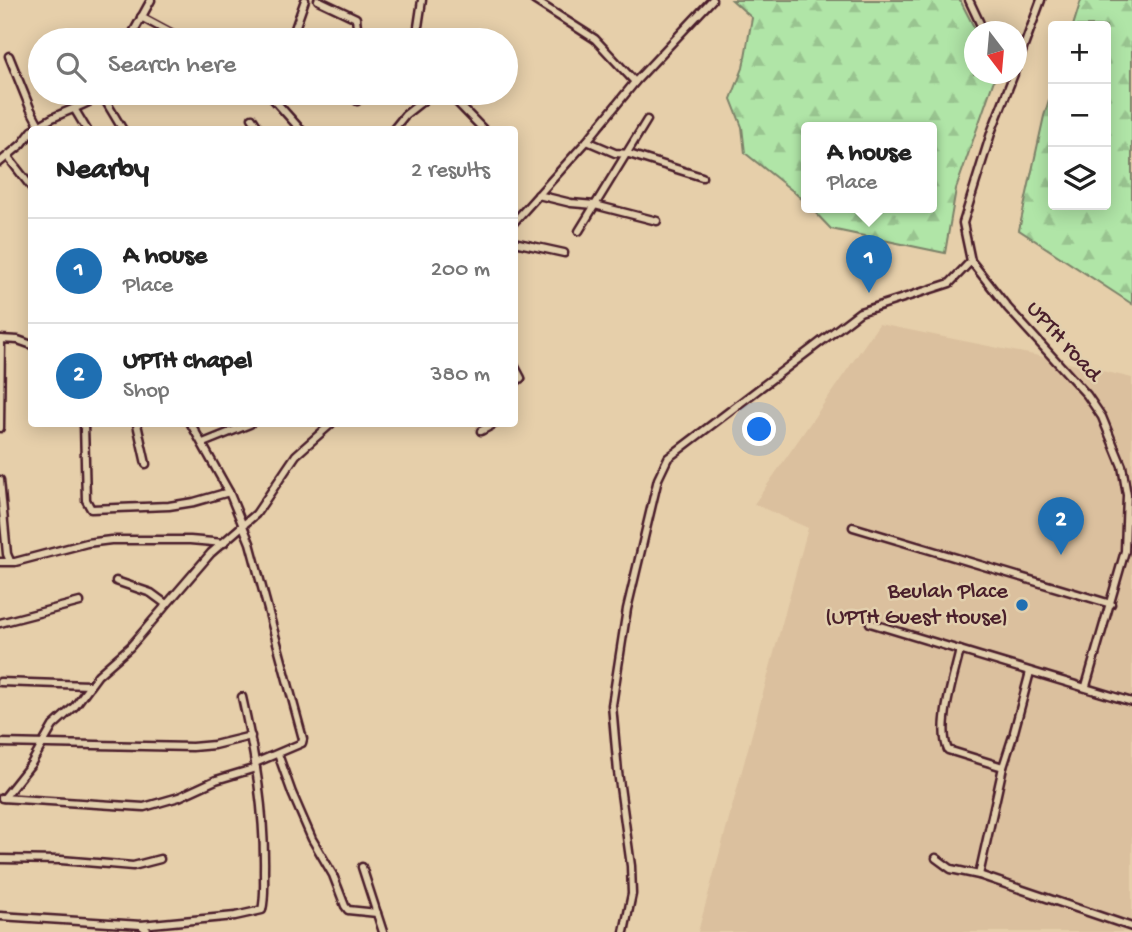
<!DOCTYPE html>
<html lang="en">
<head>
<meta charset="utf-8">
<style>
	body { margin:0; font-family:"Gochi Hand",sans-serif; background:#f2f2f2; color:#222 }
	.controls { position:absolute; right:21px; top:21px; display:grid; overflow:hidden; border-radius:7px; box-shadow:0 4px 18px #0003 }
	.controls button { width:63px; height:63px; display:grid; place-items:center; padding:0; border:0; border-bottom:2px solid #e0e0e0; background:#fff; color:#222; font:35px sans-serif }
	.compass { position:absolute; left:964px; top:21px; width:63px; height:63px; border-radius:50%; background:#fff; box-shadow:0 4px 18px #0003; rotate:164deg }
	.you { position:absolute; left:760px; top:430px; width:24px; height:24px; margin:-18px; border:5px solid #fff; border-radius:50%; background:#1a73e8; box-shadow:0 0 0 10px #1a73e833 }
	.badge { display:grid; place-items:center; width:46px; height:46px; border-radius:50%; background:#1f6fb2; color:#fff; font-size:23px; font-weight:700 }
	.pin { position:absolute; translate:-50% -58px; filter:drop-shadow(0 2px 4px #0008) }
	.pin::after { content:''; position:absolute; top:37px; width:24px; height:21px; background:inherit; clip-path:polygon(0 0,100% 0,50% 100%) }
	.popup { position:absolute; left:801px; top:122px; width:136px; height:91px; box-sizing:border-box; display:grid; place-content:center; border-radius:7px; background:#fff; filter:drop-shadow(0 2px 5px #0005); font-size:23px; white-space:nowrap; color:#767676 }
	.popup b { font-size:26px; color:#222 }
	.popup::after { content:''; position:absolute; left:50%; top:100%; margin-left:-14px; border:14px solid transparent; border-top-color:#fff }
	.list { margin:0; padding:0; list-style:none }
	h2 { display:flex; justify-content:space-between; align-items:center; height:91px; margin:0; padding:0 28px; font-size:30px }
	h2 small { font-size:23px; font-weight:400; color:#767676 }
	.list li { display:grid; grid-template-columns:46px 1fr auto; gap:21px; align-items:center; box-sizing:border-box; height:105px; padding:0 28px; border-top:2px solid #e0e0e0 }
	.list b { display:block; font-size:26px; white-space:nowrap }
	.list p { margin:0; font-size:23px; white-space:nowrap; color:#767676 }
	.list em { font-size:23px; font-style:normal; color:#767676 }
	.icon { flex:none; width:38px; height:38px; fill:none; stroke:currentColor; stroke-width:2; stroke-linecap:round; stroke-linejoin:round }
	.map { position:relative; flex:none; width:1132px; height:932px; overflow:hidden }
	.search { position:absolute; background:#fff; box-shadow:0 4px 18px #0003; left:28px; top:28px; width:490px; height:77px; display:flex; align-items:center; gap:18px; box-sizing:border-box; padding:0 24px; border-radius:38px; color:#767676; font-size:26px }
	.panel { position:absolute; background:#fff; box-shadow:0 4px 18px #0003; left:28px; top:126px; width:490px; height:301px; border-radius:7px }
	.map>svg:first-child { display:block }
</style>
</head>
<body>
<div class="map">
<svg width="1132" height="932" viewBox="0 0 1132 932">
	<defs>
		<pattern id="forest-firs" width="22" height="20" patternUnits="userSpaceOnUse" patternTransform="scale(1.75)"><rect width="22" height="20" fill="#b0e5a7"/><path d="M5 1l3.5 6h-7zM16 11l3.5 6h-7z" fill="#99c490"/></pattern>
	</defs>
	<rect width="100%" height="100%" fill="#e6cfaa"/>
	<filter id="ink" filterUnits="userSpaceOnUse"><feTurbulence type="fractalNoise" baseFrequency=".0143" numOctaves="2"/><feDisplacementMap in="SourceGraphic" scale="14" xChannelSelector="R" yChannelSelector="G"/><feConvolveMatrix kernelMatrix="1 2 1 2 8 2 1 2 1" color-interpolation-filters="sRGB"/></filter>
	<g filter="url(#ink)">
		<path fill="#dbc09e" d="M 879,324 L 1039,356 L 1132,378 L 1132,932 L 698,932 L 808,528 L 754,504 Z"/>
		<g fill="url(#forest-firs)" stroke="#7d8269" stroke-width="2">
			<path d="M 732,0 L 960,0 L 976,31 L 974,74 L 996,74 L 956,189 L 945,253 L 831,229 L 810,207 L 932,207 L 932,127 L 806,127 L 806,203 L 794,192 L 745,153 L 742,127 L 731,99 L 743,68 L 752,18 Z"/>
			<path d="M 1081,0 L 1132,0 L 1132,304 L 1019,230 L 1044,116 L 1053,87 L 1053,205 L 1106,205 L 1106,26 L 1073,26 Z"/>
		</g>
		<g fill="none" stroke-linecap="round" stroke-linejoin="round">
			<g stroke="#4a1f2b" stroke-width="11">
				<g id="minor">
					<path d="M 318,0 L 356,18 L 357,27"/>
					<path d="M 534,0 L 595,39 L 635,82"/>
					<path d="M 969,0 L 984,32"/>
					<path d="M 141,17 L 184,40"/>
					<path d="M 129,40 L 151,0"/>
					<path d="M 291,40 L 305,0"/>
					<path d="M 419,40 L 418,27 L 422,0"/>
					<path d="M 9,56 L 30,108 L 39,125"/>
					<path d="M 1016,68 L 1041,0"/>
					<path d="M 1014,74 L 992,130 L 963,223 L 971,261 L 1008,308 L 1087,395 L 1102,417 L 1122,466 L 1127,495 L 1125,551 L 1086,686"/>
					<path d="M 268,93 L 301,130"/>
					<path d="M 350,93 L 357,101"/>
					<path d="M 448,93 L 484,130"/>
					<path d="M 102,95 L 123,130"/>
					<path d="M 75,110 L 87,130"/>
					<path d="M 252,118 L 260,130"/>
					<path d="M 34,130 C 55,112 82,109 104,93"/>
					<path d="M 393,130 L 405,115 L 433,93"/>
					<path d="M 587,141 L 615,153 L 629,154 L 702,177"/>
					<path d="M 8,157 L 32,188"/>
					<path d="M 0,162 L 22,144 L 32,131"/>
					<path d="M 538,195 L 571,203 L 595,205 L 657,221"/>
					<path d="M 514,222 L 587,141 L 635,82 L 712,0"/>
					<path d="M 579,231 L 647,120"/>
					<path d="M 514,242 L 564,253"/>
					<path d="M 0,339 L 18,340 L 32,345"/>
					<path d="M 514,365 L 521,378 L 514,383"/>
					<path d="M 84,424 L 86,500 L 91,509 L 169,506 L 194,502 L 229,492"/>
					<path d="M 137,424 L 146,464"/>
					<path d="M 191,424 L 229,492 L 250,543 L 303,739 L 302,743 L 255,763"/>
					<path d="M 0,428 L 1,339"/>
					<path d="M 481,431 L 494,424"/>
					<path d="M 203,443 L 250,424"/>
					<path d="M 0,480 L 7,554 L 10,561"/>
					<path d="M 853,527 L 1111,604"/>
					<path d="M 0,562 L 15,562 L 87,543 L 111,540 L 190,540 L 224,543"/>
					<path d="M 116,581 L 151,593 L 166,604"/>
					<path d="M 0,623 L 80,602"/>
					<path d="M 870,623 L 1132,702"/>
					<path d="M 960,650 C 954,677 937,726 948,750 L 1003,767"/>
					<path d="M 0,682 L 89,685"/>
					<path d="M 1014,732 L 1030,672"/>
					<path d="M 0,743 L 192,747 L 214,745 L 251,736"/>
					<path d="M 278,754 L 292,793 L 312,839 L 333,875 L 345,906 L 348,910 L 377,913"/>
					<path d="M 2,798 L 144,807 L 179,797 L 216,780 L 256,768"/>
					<path d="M 4,798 L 31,764 L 53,726 L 75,706 L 98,675 L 130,647 L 211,553 L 256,514 L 296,455 L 331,424"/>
					<path d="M 936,858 L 951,869 L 979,875 L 1132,927"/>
					<path d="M 0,859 L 61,860 L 133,866 L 160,859"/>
					<path d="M 362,867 L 383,932"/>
					<path d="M 979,875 L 1003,767 L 1013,736"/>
					<path d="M 0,916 L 141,925 L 235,916 L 262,910 C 265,898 264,884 264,871 C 265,812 255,755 242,697"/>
					<path d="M 141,925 L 149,932"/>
					<path d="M 624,932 L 632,894 L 631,866 L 618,772 L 612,705 L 627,609 L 658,479 L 668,458 L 860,312 L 950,283 L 971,261"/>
				</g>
			</g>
			<use href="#minor" stroke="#e2cfad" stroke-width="6"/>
		</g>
	</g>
	<circle fill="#1f6fb2" stroke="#e2cfad" stroke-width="2.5" cx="1022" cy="605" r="7"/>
	<g text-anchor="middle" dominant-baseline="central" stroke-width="5" stroke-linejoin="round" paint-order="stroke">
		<g font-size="23" fill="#4a1f2b" stroke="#e2cfad">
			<text transform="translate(1063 342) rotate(48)">UPTH road</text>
		</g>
		<g font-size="23" fill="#4a1f2b" stroke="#e2cfad" text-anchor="end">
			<text x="1008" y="592">Beulah Place<tspan x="1008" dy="26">(UPTH Guest House)</tspan></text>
		</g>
	</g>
</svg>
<div class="controls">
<button>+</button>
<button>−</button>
<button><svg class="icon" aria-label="layers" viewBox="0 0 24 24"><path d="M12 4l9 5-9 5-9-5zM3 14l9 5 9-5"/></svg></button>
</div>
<svg class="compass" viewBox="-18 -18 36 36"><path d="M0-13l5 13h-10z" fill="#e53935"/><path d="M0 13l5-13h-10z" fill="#767676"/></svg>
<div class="you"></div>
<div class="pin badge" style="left:869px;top:293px">1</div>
<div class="popup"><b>A house</b>Place</div>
<div class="pin badge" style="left:1061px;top:555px">2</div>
<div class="search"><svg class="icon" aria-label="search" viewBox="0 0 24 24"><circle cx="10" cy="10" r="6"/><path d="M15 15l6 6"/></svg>Search here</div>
<section class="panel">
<h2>Nearby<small>2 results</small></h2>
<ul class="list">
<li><span class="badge">1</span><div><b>A house</b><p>Place</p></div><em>200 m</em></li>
<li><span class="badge">2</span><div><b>UPTH chapel</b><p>Shop</p></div><em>380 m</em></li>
</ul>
</section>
</div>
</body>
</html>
